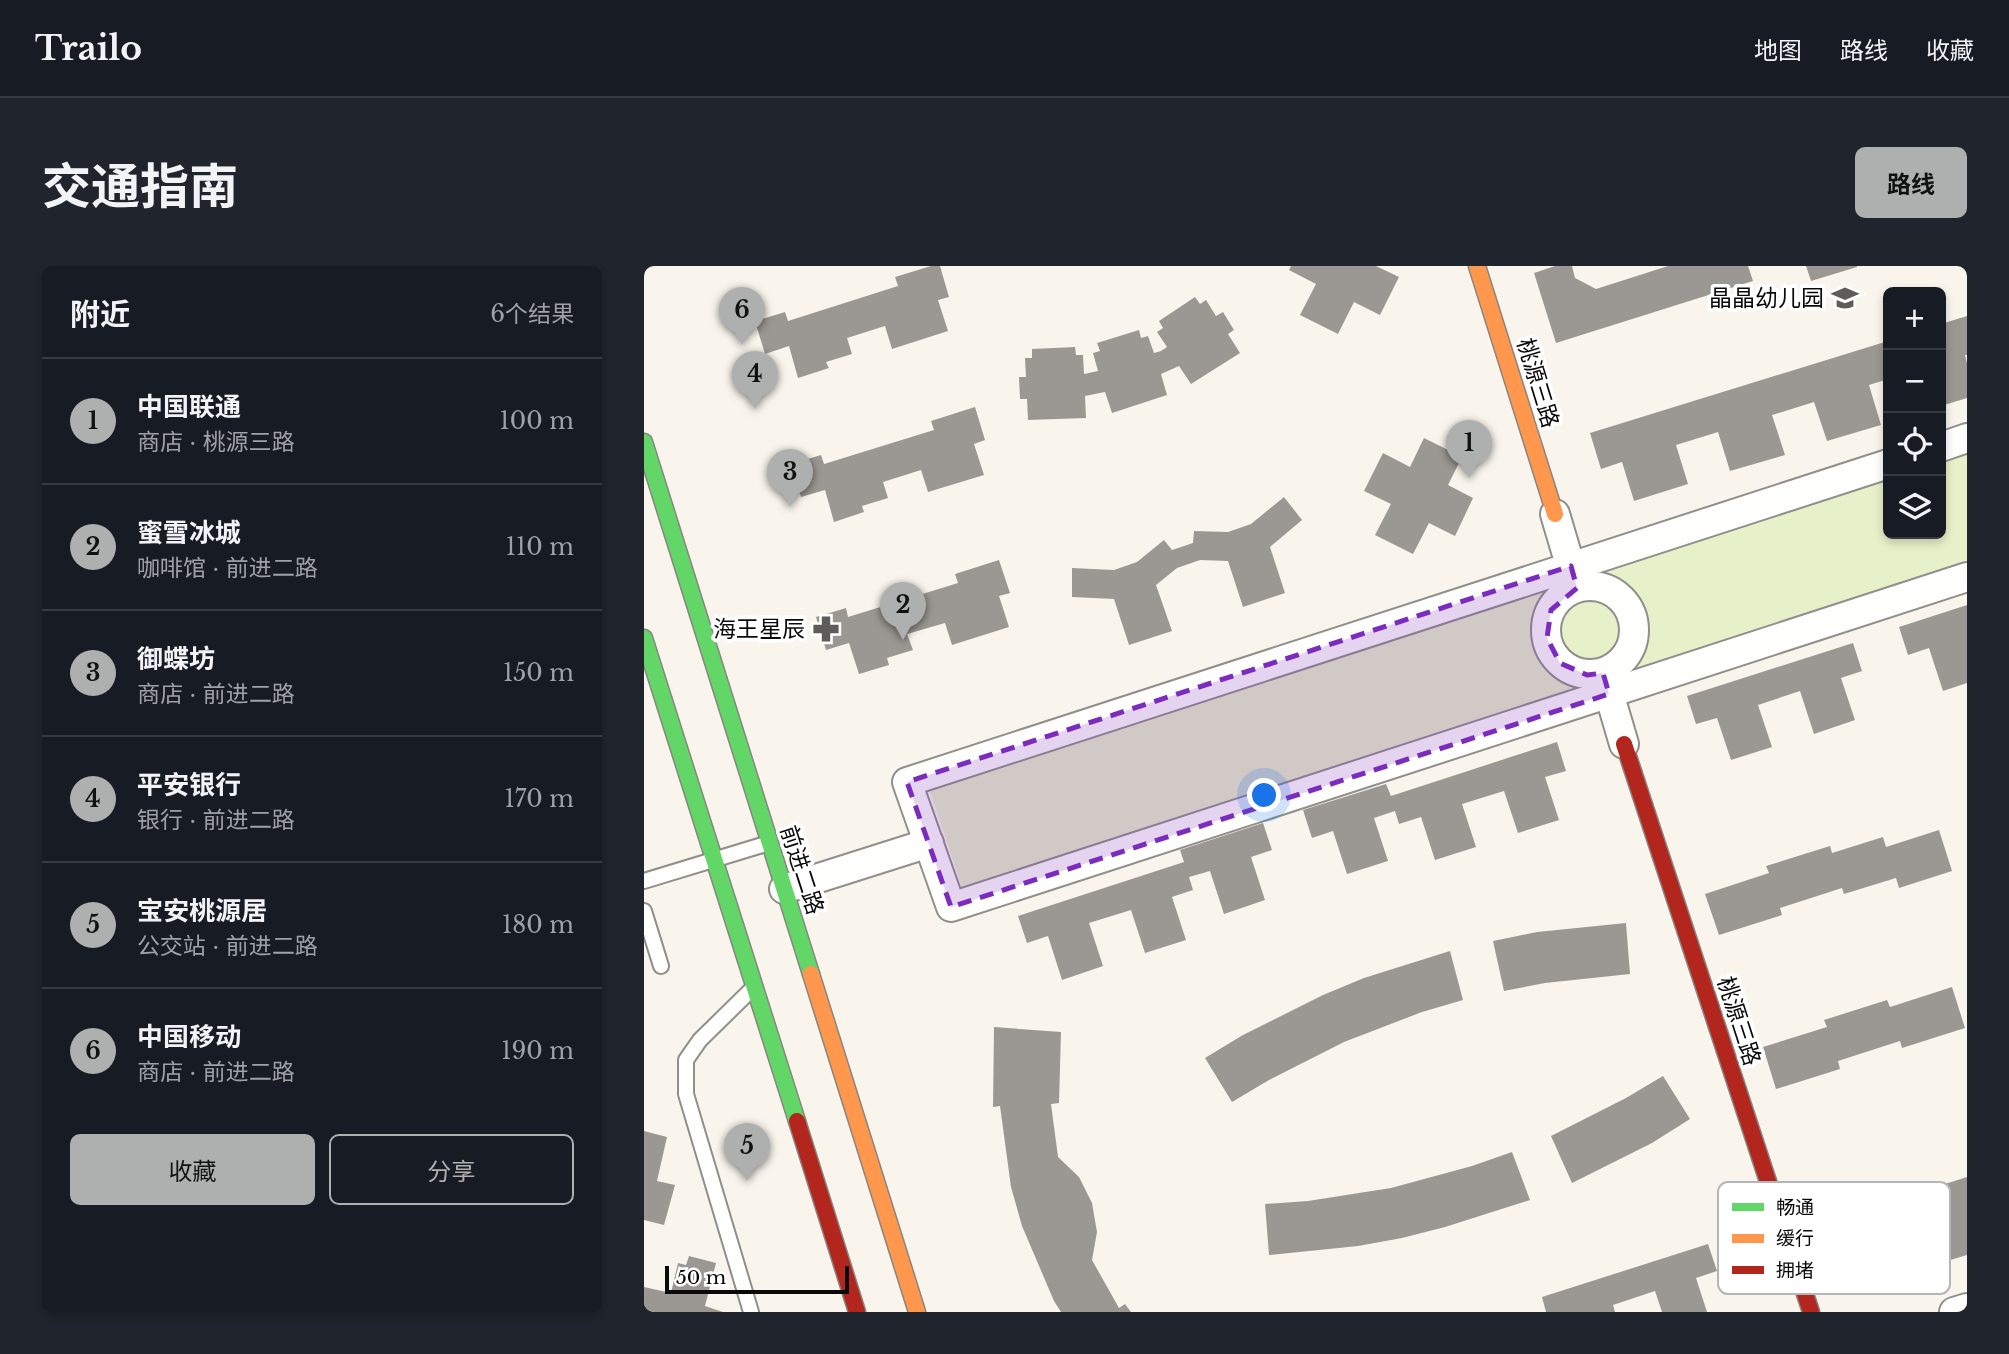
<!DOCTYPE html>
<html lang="zh">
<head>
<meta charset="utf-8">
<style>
	body { margin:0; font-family:"Libre Baskerville","Noto Sans SC",serif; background:#20242c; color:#f1f3f6 }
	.controls { position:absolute; right:21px; top:21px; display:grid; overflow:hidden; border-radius:10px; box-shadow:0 4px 10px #0003 }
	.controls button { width:63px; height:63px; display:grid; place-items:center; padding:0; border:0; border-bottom:2px solid #363941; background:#171b24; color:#f1f3f6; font:35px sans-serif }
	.scale { position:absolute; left:21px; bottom:18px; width:184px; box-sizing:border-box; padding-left:7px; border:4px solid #090909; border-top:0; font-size:19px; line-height:24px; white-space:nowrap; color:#090909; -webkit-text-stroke:5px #fff; paint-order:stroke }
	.you { position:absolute; left:621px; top:530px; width:24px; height:24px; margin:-18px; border:5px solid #fff; border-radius:50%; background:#1a73e8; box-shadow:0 0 0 10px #1a73e833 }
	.badge { display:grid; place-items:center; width:46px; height:46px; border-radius:50%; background:#aeafaf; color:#111; font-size:23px; font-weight:700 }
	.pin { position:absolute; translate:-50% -58px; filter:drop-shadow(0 2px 4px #0008) }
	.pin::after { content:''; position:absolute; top:37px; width:24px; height:21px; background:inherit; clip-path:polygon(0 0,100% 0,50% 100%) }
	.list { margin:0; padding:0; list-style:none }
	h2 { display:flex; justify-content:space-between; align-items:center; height:91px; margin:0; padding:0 28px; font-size:30px }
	h2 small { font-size:23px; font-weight:400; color:#9ea1a6 }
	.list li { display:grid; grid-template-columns:46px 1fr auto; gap:21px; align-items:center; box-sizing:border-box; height:126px; padding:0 28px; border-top:2px solid #363941 }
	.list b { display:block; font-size:26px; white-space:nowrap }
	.list p { margin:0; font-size:23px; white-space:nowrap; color:#9ea1a6 }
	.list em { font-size:23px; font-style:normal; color:#9ea1a6 }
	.actions { display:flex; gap:14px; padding:21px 28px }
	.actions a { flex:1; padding:16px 0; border:2px solid #aeafaf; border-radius:10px; text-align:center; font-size:24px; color:#aeafaf }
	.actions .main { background:#aeafaf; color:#111 }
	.icon { flex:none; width:38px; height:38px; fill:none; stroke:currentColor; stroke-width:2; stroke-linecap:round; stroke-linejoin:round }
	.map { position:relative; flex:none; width:1323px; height:1046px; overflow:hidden; border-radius:10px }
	header { display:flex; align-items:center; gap:42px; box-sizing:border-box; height:98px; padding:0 35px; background:#171b24; border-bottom:2px solid #363941 }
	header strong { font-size:33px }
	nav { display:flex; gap:38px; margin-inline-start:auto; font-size:24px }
	.intro { display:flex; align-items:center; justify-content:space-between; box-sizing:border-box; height:168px; padding:0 42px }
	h1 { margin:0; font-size:49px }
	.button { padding:18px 32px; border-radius:10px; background:#aeafaf; color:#111; font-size:24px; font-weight:700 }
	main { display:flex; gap:42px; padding:0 42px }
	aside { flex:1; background:#171b24; border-radius:10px; box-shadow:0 4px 10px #0003 }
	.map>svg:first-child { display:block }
</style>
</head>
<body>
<header>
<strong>Trailo</strong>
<nav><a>地图</a><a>路线</a><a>收藏</a></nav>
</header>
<div class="intro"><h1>交通指南</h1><a class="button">路线</a></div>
<main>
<aside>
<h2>附近<small>6个结果</small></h2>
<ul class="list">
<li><span class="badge">1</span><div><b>中国联通</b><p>商店 · 桃源三路</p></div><em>100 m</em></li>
<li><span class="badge">2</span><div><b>蜜雪冰城</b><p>咖啡馆 · 前进二路</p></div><em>110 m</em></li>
<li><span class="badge">3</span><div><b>御蝶坊</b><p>商店 · 前进二路</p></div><em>150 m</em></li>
<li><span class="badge">4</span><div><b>平安银行</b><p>银行 · 前进二路</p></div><em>170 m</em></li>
<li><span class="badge">5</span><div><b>宝安桃源居</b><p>公交站 · 前进二路</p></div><em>180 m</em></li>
<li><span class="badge">6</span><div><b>中国移动</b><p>商店 · 前进二路</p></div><em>190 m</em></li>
</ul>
<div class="actions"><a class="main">收藏</a><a>分享</a></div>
</aside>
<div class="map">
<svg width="1323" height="1046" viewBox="0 0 1323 1046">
	<rect width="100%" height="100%" fill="#f9f5ec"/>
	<path fill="#e7f1c9" d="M 1323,187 L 1323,294 L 318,621 L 286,524 L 1244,212 L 1244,268 L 1297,268 L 1297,195 Z"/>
	<g fill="#9b9893">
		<path d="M 287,0 L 296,0 L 305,31 L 294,34 L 304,65 L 248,83 L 241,60 L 203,72 L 208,88 L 182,96 L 185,102 L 154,112 L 145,80 L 121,88 L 111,55 L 141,46 L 144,55 L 254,20 L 251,11 Z"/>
		<path d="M 647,0 L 732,0 L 755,11 L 736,49 L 710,36 L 694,68 L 656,49 L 672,18 L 645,4 Z"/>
		<path d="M 911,0 L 928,0 L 931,12 L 952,23 L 1024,0 L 1104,0 L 1109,15 L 912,77 L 890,7 Z"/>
		<path d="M 1162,0 L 1213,0 L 1213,1 L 1167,15 Z"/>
		<path d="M 551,31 L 556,38 L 562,34 L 572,50 L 579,46 L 590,64 L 584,68 L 596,87 L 547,118 L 535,100 L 517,108 L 523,129 L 468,147 L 461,126 L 441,130 L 442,152 L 384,154 L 383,133 L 376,133 L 375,111 L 382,111 L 381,92 L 388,92 L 388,83 L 431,81 L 432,89 L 439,89 L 440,108 L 454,105 L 449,87 L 456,85 L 453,77 L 495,64 L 497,72 L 504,70 L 510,87 L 517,85 L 523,81 L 513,66 L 519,62 L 515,55 Z"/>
		<path d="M 1323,50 L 1323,89 L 1321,89 L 1323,97 L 1323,132 L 1297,140 L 1297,58 Z"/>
		<path d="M 1244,75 L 1244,113 L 1225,119 L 1237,159 L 1183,175 L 1170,136 L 1128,149 L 1141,189 L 1086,205 L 1074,166 L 1032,179 L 1044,218 L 990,235 L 978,196 L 957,203 L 946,167 Z"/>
		<path d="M 331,141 L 341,174 L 330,178 L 340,209 L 284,226 L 277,204 L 239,216 L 244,232 L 218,240 L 220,246 L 190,256 L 181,224 L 157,231 L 147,198 L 177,189 L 180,198 L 290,164 L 287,155 Z"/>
		<path d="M 780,172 L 818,191 L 804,219 L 829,232 L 811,270 L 785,257 L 769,288 L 731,269 L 747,238 L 720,225 L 739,187 L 766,201 Z"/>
		<path d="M 640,231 L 658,254 L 626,281 L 641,327 L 599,341 L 584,295 L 556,294 L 533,302 L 512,319 L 528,365 L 485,379 L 470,333 L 428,331 L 428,302 L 470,304 L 493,296 L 520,274 L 528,284 L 549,277 L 550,265 L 584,266 L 607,258 Z"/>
		<path d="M 355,294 L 366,327 L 355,330 L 365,361 L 308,379 L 301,357 L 263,368 L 269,384 L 243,392 L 245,399 L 215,408 L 205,377 L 182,384 L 172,351 L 202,342 L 204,351 L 314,317 L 311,308 Z"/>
		<path d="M 1323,339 L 1323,417 L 1299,425 L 1285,382 L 1264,389 L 1255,361 Z"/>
		<path d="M 1209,377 L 1218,405 L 1197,412 L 1211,454 L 1170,468 L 1156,425 L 1114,439 L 1128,481 L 1087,494 L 1073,452 L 1052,458 L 1043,430 Z"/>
		<path d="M 913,476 L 922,505 L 901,511 L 915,554 L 874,567 L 860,525 L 818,538 L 832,581 L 791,594 L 777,551 L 755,558 L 751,545 L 730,552 L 744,595 L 703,608 L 689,565 L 668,572 L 659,544 L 742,518 L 747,530 Z"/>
		<path d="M 619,557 L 628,584 L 607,591 L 621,634 L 580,648 L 566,605 L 545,611 L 549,624 L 528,631 L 542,674 L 501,687 L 487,644 L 445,657 L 459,700 L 418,714 L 404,670 L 383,677 L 374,650 L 540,596 L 536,584 Z"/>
		<path d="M 1295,564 L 1308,605 L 1255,622 L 1252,612 L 1200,628 L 1198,622 L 1136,642 L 1138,649 L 1075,669 L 1061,628 L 1125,607 L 1122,600 L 1186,580 L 1188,587 L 1239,571 L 1242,581 Z"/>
		<path d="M 982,657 L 986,708 L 901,717 L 860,725 L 849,675 L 893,666 Z"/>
		<path d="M 806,685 L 819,734 L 778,746 L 700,776 L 625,814 L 588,836 L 561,792 L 599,769 L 679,729 L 720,712 Z"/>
		<path d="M 1308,721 L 1321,762 L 1258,782 L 1256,775 L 1194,795 L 1196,803 L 1132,823 L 1119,781 L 1183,761 L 1180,754 L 1243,734 L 1246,741 Z"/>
		<path d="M 350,761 L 417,766 L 415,837 L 407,838 L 414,891 L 435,911 L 448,937 L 453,966 L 448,994 L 475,1042 L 481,1038 L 487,1046 L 417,1046 L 410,1035 L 378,960 L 367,921 L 356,840 L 349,841 Z"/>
		<path d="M 1019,810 L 1046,853 L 1008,877 L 928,917 L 907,870 L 982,832 Z"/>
		<path d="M 0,865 L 23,871 L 13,915 L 31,919 L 20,959 L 0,954 Z"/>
		<path d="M 868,886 L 886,934 L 801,961 L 758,972 L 714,980 L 625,989 L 621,938 L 664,935 L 747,922 L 828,900 Z"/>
		<path d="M 1323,911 L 1323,989 L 1303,995 L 1289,953 L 1247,966 L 1261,1009 L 1220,1022 L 1206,979 L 1185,986 L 1176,958 Z"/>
		<path d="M 1064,978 L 1073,1005 L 1052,1012 L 1063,1046 L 1018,1046 L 1011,1025 L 969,1039 L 971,1046 L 902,1046 L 898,1031 Z"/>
		<path d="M 45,990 L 72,997 L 61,1040 L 79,1046 L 0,1046 L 0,1021 L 27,1027 L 34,997 L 42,999 Z"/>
	</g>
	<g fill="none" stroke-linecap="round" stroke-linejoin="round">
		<g stroke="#918f8b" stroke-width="18">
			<g id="lane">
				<path d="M 0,615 L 125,577"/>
				<path d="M 0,645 L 17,700"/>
				<path d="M 107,1046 L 42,828 L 42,794 L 56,774 L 107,724"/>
			</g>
		</g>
		<g stroke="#918f8b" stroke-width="32">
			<g id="street">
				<path d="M 1297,181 L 1323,172"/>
				<path d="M 1244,198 L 263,516 L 307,641 L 1323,311"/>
				<path d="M 911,248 L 932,319"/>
				<circle cx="946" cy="364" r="44"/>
				<path d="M 960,410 L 980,478"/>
				<path d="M 140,623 L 285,577"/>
				<path d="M 1310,1046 L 1323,1042"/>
			</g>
		</g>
		<g stroke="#888682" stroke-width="19">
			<g id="fast">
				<path d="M 0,176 L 167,708"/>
				<path d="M 0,372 L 153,855"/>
			</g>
		</g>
		<g stroke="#888682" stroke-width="19">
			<g id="slow">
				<path d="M 833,0 L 911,248"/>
				<path d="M 167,708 L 273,1046"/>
			</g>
		</g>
		<g stroke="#888682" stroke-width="19">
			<g id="jam">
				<path d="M 980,478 L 1167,1046"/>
				<path d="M 153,855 L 213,1046"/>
			</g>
		</g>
		<use href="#lane" stroke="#fefefc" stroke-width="14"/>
		<use href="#street" stroke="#fefefc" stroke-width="28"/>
		<use href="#fast" stroke="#63d668" stroke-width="16"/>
		<use href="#slow" stroke="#ff974d" stroke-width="16"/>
		<use href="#jam" stroke="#b3261e" stroke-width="16"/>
	</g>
	<path fill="#7b2cbf" fill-opacity="0.2" stroke="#7b2cbf" stroke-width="5" stroke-dasharray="14 9" stroke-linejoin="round" d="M 927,300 L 933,322 L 907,344 L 903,372 L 916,397 L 943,409 L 959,407 L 965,428 L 307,641 L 263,516 Z"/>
	<defs>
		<g id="school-bare" transform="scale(2.1)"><path d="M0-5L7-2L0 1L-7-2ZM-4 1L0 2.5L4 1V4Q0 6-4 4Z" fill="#5d5c58" stroke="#fff" stroke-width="2.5" paint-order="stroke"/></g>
		<g id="pharmacy-bare" transform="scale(2.1)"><path d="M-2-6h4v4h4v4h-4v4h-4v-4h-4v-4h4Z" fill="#5d5c58" stroke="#fff" stroke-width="2.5" paint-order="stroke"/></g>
	</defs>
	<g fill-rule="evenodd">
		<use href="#school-bare" x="1201" y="32"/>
		<use href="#pharmacy-bare" x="182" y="363"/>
	</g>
	<g text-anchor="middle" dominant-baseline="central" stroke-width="7" stroke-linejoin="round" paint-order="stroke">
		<g font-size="23" fill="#090909" stroke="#fff" text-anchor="end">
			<text x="1180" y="32">晶晶幼儿园</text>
			<text x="161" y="363">海王星辰</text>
		</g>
		<g font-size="23" fill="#090909" stroke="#fff">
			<text transform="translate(894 117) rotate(73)">桃源三路</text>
			<text transform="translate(158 604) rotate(72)">前进二路</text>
			<text transform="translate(1095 755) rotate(72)">桃源三路</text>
		</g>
	</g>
	<rect x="1074" y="916" width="232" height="112" rx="10" fill="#fff" stroke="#b5b5b5" stroke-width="2"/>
	<rect x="1088" y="937" width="32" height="8" fill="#63d668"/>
	<rect x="1088" y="968" width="32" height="9" fill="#ff974d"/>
	<rect x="1088" y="1000" width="32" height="8" fill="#b3261e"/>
	<g font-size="19" fill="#090909">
		<text x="1132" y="948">畅通</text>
		<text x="1132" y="979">缓行</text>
		<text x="1132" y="1011">拥堵</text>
	</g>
</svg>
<div class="controls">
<button>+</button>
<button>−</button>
<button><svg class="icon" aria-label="locate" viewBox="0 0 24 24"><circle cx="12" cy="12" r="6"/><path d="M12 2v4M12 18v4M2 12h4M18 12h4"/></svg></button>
<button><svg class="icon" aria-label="layers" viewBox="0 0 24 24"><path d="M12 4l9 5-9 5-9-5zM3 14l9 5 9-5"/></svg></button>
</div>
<div class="scale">50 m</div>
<div class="you"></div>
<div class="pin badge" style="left:825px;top:212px">1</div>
<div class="pin badge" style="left:259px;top:374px">2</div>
<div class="pin badge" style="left:146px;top:241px">3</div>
<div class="pin badge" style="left:111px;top:143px">4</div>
<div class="pin badge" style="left:103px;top:915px">5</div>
<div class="pin badge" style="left:98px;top:79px">6</div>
</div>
</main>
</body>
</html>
